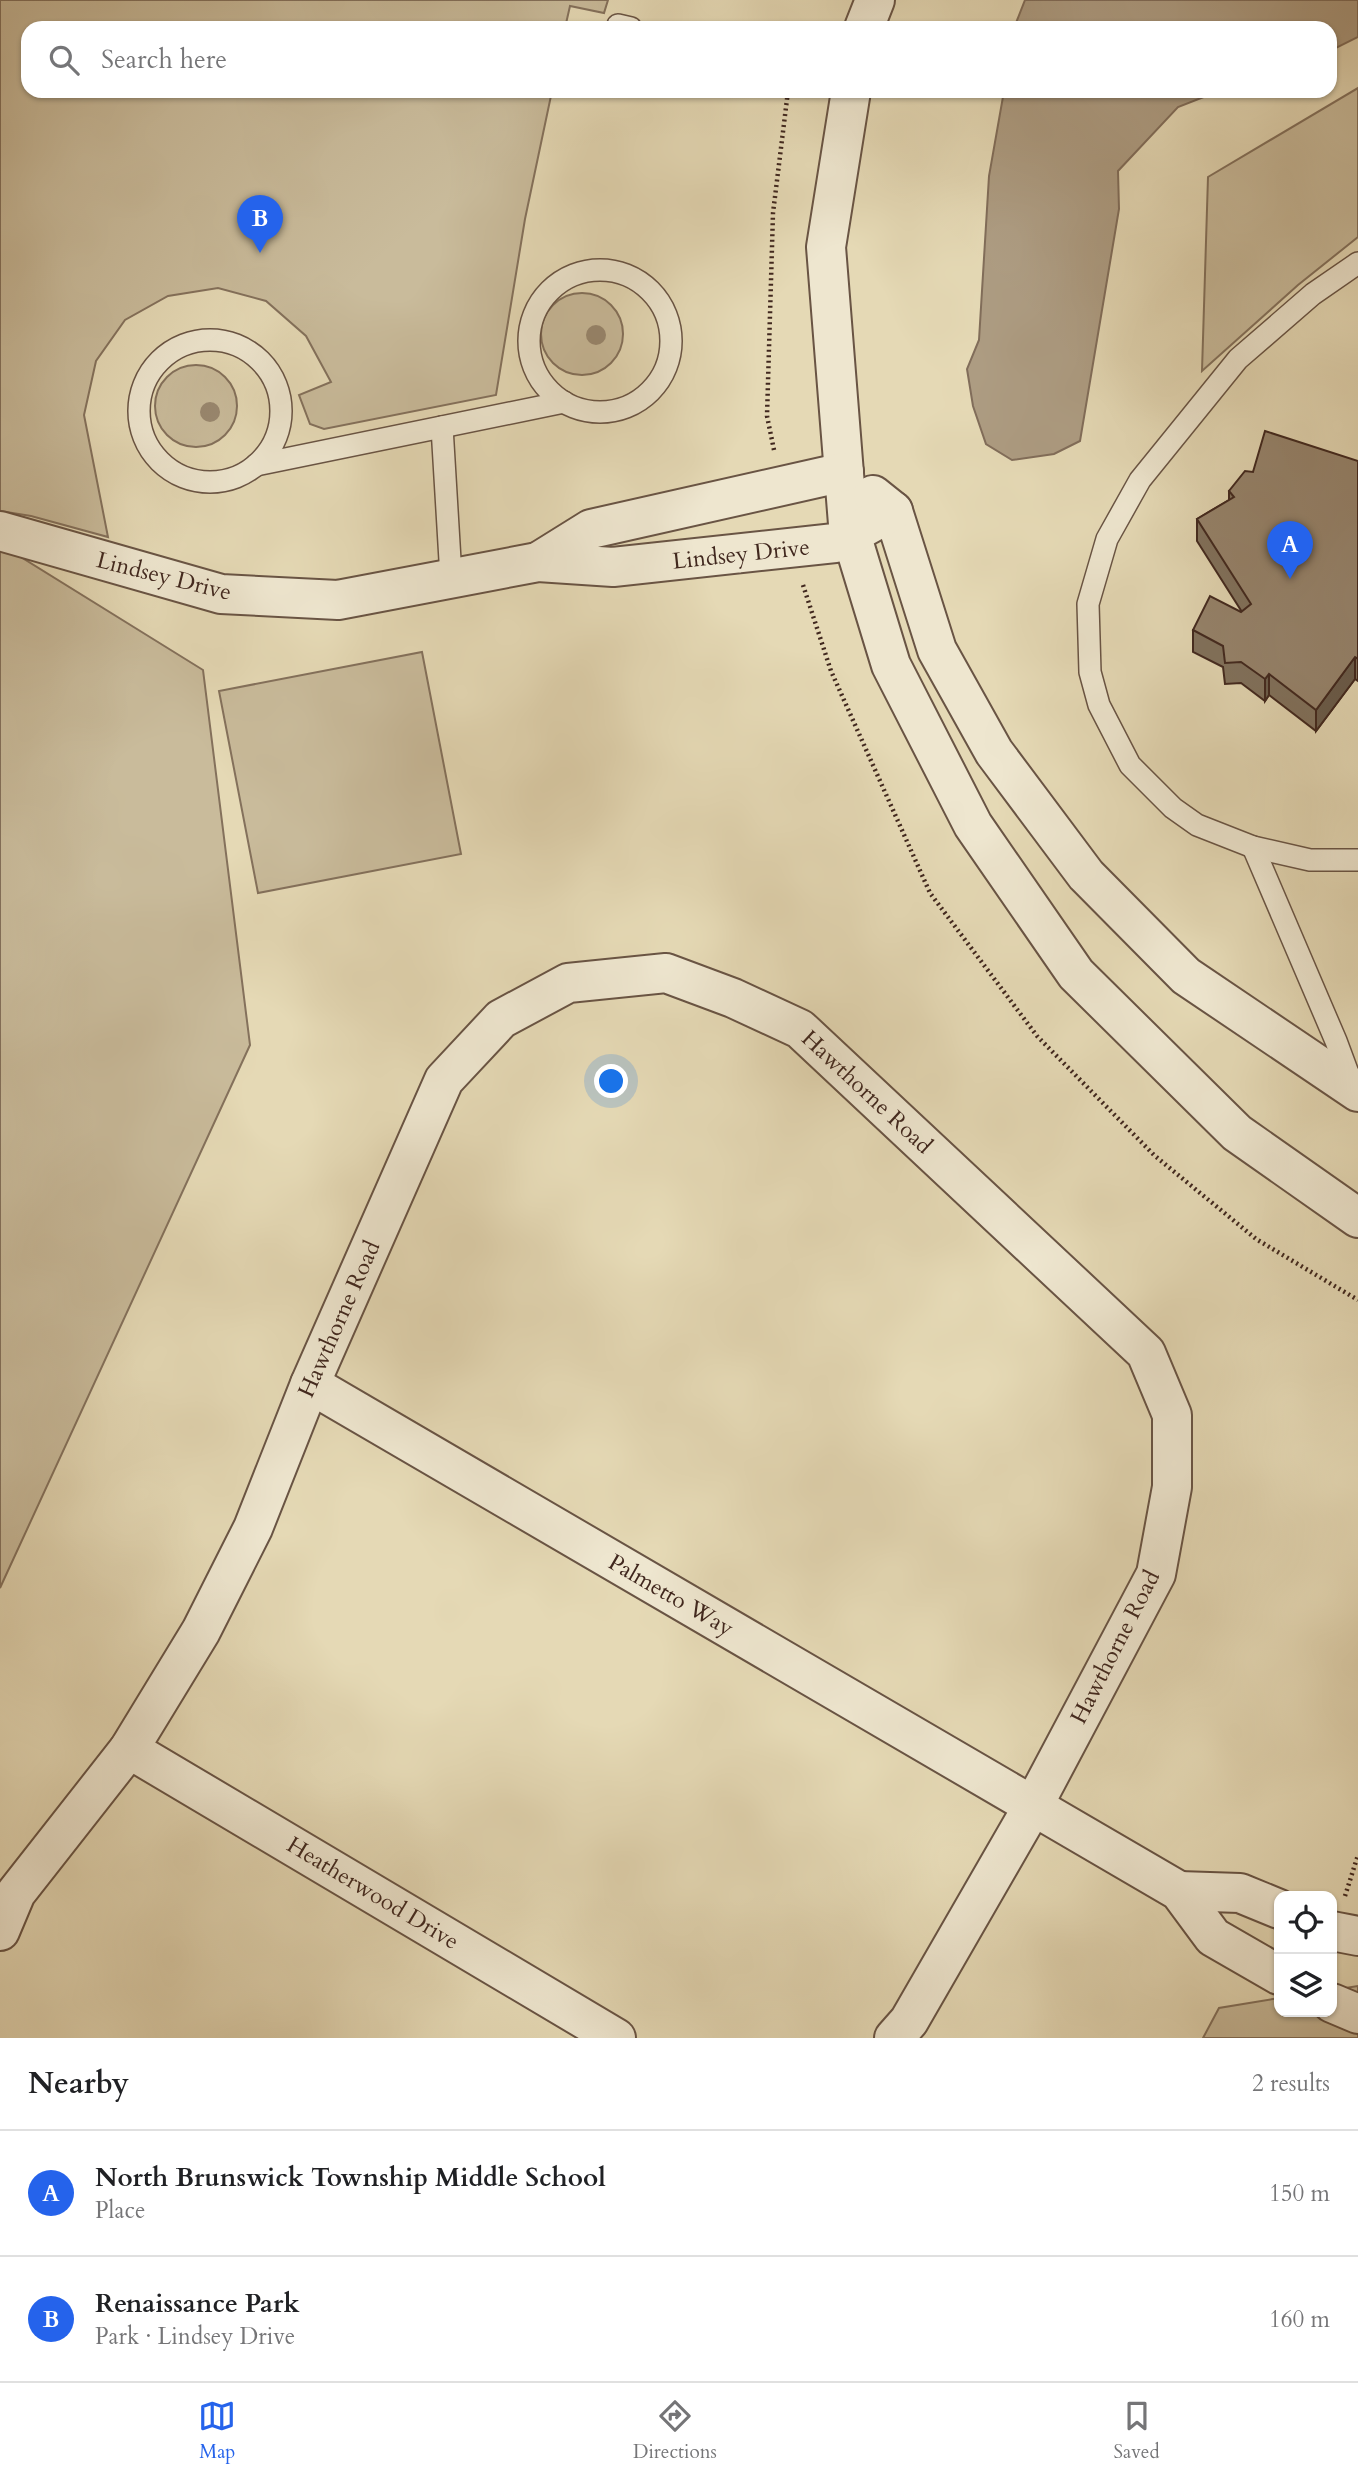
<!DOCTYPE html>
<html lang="en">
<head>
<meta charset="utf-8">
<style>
	body { margin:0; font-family:Cardo,serif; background:#f2f2f2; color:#202124 }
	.controls { position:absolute; right:21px; bottom:21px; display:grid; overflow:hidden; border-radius:14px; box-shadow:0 2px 5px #0004 }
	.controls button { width:63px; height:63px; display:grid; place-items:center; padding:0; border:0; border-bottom:2px solid #e0e0e0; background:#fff; color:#202124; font:35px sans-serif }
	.you { position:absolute; left:612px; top:1082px; width:24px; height:24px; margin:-18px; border:5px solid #fff; border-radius:50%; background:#1a73e8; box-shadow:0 0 0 10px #1a73e833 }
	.badge { display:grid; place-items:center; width:46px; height:46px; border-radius:50%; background:#2563eb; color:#fff; font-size:23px; font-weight:700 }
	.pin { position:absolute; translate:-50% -58px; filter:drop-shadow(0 2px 4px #0008) }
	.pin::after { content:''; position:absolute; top:37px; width:24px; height:21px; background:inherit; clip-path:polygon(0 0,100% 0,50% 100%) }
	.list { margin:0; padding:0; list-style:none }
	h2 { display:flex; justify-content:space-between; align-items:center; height:91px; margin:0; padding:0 28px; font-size:30px }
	h2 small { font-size:23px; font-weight:400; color:#757577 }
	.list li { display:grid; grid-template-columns:46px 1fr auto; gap:21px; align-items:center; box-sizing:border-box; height:126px; padding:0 28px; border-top:2px solid #e0e0e0 }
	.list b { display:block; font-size:26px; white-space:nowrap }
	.list p { margin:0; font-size:23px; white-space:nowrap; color:#757577 }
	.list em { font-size:23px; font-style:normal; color:#757577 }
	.icon { flex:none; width:38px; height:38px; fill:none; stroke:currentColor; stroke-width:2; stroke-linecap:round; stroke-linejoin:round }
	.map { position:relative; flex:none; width:1358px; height:2038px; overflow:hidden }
	.search { position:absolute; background:#fff; box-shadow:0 2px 5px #0004; left:21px; right:21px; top:21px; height:77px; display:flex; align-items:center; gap:18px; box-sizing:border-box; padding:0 24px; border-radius:21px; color:#757577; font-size:26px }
	.sheet { height:343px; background:#fff }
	nav { display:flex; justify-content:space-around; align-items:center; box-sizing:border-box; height:98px; border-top:2px solid #e0e0e0; background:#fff; font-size:19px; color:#757577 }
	nav a { display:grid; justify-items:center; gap:4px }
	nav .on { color:#2563eb }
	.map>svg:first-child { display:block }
</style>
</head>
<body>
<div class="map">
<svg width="1358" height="2038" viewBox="0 0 1358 2038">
	<rect width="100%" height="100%" fill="#e5d9b5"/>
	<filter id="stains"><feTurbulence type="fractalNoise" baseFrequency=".00286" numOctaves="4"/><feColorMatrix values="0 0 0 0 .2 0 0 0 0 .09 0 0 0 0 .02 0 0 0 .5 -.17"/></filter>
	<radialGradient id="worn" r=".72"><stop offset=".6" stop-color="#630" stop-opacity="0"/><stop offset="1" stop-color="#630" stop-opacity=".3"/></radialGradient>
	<g fill="#c9bb9b" stroke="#84715c" stroke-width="2">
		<path d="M 0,0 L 608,0 L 604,13 L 570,6 L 565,28 L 28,28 L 28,91 L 552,91 L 525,219 L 496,395 L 324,429 L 310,424 L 299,395 L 331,382 L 306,336 L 266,301 L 218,288 L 168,296 L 125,320 L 96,361 L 84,415 L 108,537 L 31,516 L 0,511 Z"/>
		<path d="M 1358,88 L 1358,237 L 1298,285 L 1202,371 L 1208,177 Z"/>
		<circle cx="582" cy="334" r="41"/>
		<circle cx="196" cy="406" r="41"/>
		<path d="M 0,544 L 203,670 L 250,1045 L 0,1588 Z"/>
		<path d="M 422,652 L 461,854 L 258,893 L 219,691 Z"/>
		<path d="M 1358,1986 L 1358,2038 L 1203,2038 L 1219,2008 L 1279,1998 L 1279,2012 L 1332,2012 L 1332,1990 Z"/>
	</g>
	<g fill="#ad9c82" stroke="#816d5a" stroke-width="2">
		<path d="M 1025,0 L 1358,0 L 1358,37 L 1330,51 L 1330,28 L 1014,28 Z"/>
		<path d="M 1004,91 L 1219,91 L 1178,107 L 1118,171 L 1119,209 L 1080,441 L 1054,454 L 1012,460 L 986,444 L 973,406 L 967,369 L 979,340 L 989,176 Z"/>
	</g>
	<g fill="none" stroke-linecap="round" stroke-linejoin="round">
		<g stroke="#695444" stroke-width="24">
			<g id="lane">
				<path d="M 618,25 L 631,28"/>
				<path d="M 1358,263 L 1313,294 L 1238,359 L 1140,480 L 1107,539 L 1088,604 L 1090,672 L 1099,705 L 1130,765 L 1173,808 L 1197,825 L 1253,847 L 1310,860 L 1358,860"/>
				<circle cx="600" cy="341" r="71"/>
				<circle cx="210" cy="411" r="71"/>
				<path d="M 442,427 L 451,577"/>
				<path d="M 256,465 L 564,402"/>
				<path d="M 1253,847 L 1336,1041 L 1352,1084"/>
			</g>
		</g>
		<g stroke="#695444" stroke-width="42">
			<g id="street">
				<path d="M 864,28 L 875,0"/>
				<path d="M 851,91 L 826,247 L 848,524 L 891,665 L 973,825 L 1076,974 L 1237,1133 L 1358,1218"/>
				<path d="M 873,495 L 893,511 L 937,650 L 994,752 L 1086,875 L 1186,976 L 1358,1092"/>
				<path d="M 0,531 L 221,594 L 338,600 L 538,562 L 613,567 L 835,543 L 893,511"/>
				<path d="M 538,562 L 591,529 L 844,472"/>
				<path d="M 310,1384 L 1179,1891 L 1213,1937 L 1279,1975"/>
				<path d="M 129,1749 L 616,2038"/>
				<path d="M 1179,1891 L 1240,1893 L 1279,1909"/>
				<path d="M 0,1931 L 16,1893 L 129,1749 L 201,1631 L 253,1528 L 310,1384 L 444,1080 L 501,1019 L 568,983 L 666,973 L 733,998 L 800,1029 L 1146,1353 L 1172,1415 L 1172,1487 L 1156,1574 L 1033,1806 L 909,2021 L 894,2038"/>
				<path d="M 1332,1931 L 1358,1936"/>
				<path d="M 1332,2003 L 1358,2014"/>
			</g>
		</g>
		<g stroke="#40271e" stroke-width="4.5" stroke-dasharray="2 3.5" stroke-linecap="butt">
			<path d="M 774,450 L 767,416 L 773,213 L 788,91"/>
			<path d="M 803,585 L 831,671 L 930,893 L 1037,1036 L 1154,1155 L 1256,1239 L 1358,1300"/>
			<path d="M 1345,1896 L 1358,1855"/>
		</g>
		<use href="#lane" stroke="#eee6cf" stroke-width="21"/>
		<use href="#street" stroke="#eee6cf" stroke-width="38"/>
	</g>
	<g fill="#998870">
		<circle cx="596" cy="335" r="10"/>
		<circle cx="210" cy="412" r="10"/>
	</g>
	<path fill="#81725e" stroke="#40271e" stroke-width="2" d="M 1358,461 L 1358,681 L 1355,679 L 1316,731 L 1269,695 L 1265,701 L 1241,683 L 1225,684 L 1223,667 L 1193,652 L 1193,630 L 1242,612 L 1197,541 L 1197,519 L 1229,500 L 1229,491 L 1253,472 Z"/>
	<g fill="#695c4c" stroke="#40271e" stroke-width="2">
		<path d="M 1355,657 L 1355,679 L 1316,731 L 1316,710 Z"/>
		<path d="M 1269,674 L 1269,695 L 1265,701 L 1265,679 Z"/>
	</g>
	<path fill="#96846d" stroke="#40271e" stroke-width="2" d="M 1265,431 L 1358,461 L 1358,659 L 1355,657 L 1316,710 L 1269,674 L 1265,679 L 1241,662 L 1225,663 L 1223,646 L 1193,630 L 1210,596 L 1241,612 L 1251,604 L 1197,519 L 1234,497 L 1229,491 L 1245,471 L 1253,472 Z"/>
	<g text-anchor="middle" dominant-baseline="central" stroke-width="7" stroke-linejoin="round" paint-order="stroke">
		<g font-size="23" fill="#40271e" stroke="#eee6cf">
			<text transform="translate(741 554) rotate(-6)">Lindsey Drive</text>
			<text transform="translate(164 576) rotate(14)">Lindsey Drive</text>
			<text transform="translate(867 1092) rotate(43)">Hawthorne Road</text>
			<text transform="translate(339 1319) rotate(-66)">Hawthorne Road</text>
			<text transform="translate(671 1595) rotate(30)">Palmetto Way</text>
			<text transform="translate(1115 1647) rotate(-63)">Hawthorne Road</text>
			<text transform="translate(373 1893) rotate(31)">Heatherwood Drive</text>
		</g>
	</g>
	<rect width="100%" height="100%" filter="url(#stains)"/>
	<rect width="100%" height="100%" fill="url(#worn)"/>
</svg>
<div class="controls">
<button><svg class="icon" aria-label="locate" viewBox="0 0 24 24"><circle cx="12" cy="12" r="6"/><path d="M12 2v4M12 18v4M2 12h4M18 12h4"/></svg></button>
<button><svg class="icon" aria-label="layers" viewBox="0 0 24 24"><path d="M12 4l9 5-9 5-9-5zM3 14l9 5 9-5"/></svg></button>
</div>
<div class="you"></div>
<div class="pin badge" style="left:1290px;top:579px">A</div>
<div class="pin badge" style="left:260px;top:253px">B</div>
<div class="search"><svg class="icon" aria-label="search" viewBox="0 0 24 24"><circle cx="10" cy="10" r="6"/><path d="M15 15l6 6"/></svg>Search here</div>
</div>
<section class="sheet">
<h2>Nearby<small>2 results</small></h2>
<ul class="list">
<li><span class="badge">A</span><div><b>North Brunswick Township Middle School</b><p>Place</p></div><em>150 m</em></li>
<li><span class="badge">B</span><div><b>Renaissance Park</b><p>Park · Lindsey Drive</p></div><em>160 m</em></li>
</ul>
</section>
<nav>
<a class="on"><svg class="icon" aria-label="map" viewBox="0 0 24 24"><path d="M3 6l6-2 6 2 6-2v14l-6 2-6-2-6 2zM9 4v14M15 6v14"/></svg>Map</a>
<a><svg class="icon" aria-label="directions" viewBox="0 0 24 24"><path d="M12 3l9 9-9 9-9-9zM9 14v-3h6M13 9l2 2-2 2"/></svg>Directions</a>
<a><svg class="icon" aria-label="saved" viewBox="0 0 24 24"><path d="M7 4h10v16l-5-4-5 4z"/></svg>Saved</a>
</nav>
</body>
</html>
